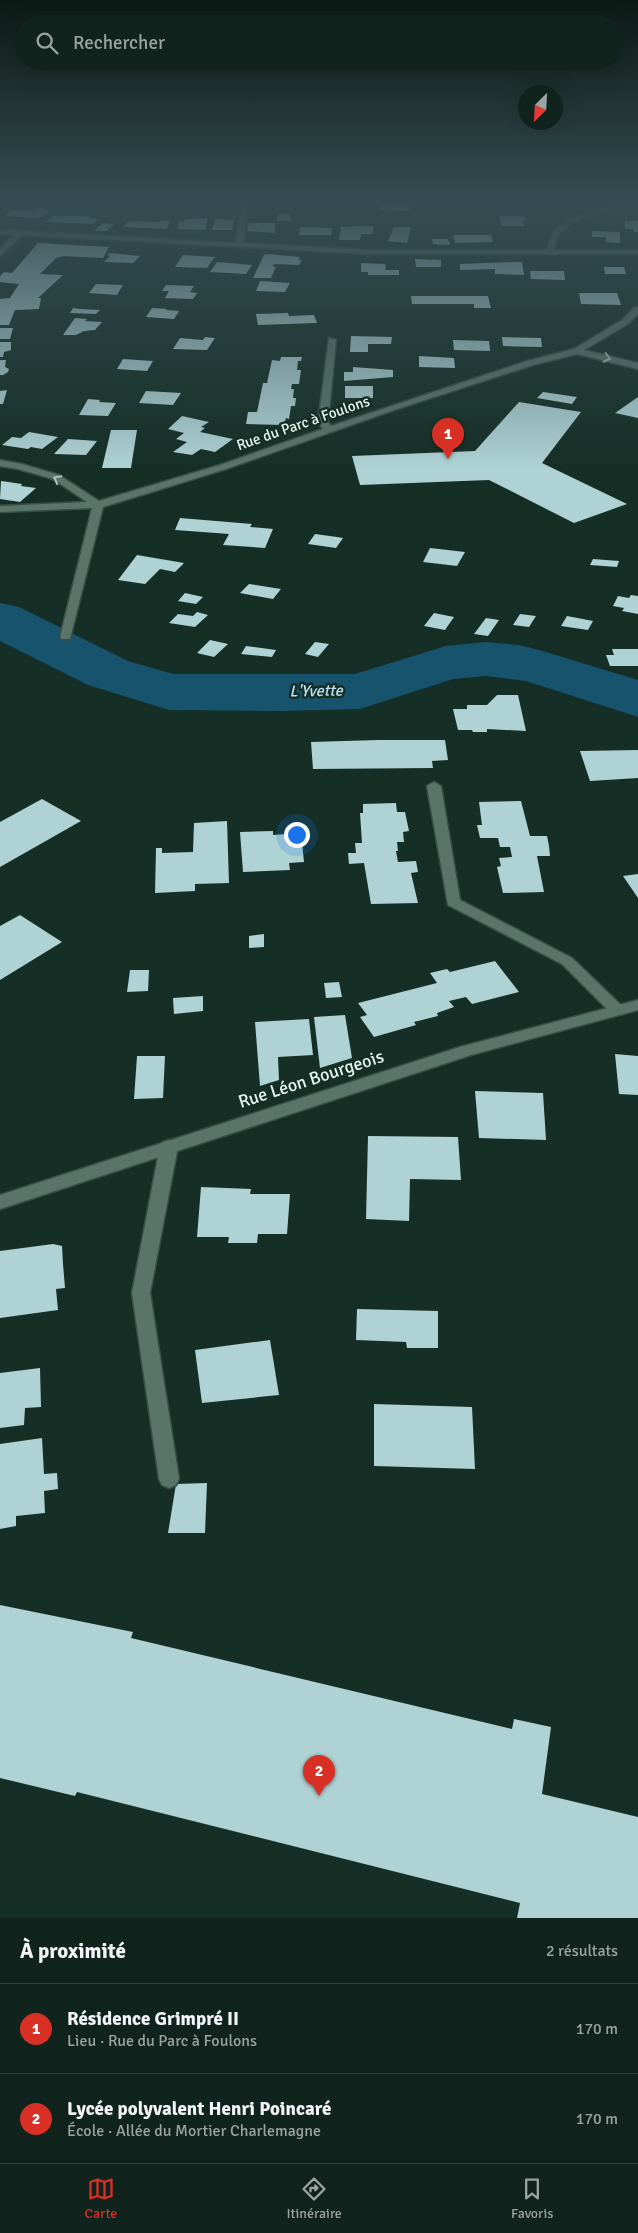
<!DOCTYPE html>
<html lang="fr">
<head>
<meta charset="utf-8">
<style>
	body { margin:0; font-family:Signika,sans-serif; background:#192b25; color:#f1f3f6 }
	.compass { position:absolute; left:518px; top:85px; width:45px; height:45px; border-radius:50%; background:#10231c; box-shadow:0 5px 20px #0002; rotate:204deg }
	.you { position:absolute; left:296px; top:834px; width:18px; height:18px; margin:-12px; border:4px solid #fff; border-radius:50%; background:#1a73e8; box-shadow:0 0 0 8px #1a73e833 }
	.badge { display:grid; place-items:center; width:32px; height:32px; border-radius:50%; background:#d93025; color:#fff; font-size:16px; font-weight:700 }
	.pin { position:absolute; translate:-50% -41px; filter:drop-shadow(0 1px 2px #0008) }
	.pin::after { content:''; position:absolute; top:26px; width:18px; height:15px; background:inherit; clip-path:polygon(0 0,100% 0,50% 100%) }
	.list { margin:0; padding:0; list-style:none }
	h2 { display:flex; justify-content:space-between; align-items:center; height:65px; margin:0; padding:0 20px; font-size:21px }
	h2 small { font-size:16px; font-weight:400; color:#9ca4a3 }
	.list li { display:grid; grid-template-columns:32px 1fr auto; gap:15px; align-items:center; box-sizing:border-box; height:90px; padding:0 20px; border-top:1px solid #30403b }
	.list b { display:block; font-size:19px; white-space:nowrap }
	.list p { margin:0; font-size:16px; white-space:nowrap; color:#9ca4a3 }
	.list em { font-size:16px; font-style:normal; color:#9ca4a3 }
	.icon { flex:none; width:28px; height:28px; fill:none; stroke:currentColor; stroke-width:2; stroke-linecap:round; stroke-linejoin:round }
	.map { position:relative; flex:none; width:638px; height:1918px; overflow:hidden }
	.search { position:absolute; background:#10231c; box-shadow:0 5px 20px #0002; left:15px; right:15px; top:15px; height:55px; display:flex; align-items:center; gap:12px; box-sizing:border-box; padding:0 18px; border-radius:28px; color:#9ca4a3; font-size:19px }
	.sheet { height:245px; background:#10231c }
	nav { display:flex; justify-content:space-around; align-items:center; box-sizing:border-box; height:70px; border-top:1px solid #30403b; background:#10231c; font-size:14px; color:#9ca4a3 }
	nav a { display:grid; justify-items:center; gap:2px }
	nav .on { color:#d93025 }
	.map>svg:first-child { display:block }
</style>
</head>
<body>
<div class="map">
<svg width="638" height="1918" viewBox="0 0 638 1918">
	<rect width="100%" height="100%" fill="#152f26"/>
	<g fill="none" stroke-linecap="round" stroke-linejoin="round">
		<path fill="#17536d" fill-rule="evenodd" d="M 0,603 L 19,607 L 128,661 L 173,674 L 355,674 L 446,646 L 486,642 L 519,645 L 539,650 L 638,680 L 638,717 L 526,681 L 486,676 L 453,679 L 360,709 L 280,711 L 169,710 L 88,685 L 0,641 Z"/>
	</g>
	<g fill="#afd2d4">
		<path d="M 385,203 L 411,204 L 411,211 L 379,210 L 379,204 Z"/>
		<path d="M 35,208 L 52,209 L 45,216 L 36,218 L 4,216 L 11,210 L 32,211 Z"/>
		<path d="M 277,214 L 291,214 L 290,221 L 277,221 Z"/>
		<path d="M 52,216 L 91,216 L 90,218 L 98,219 L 93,224 L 46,222 Z"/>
		<path d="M 499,216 L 524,216 L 526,221 L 522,221 L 524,226 L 502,226 Z"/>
		<path d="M 208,218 L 205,230 L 177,229 L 179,221 L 184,222 L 185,219 Z"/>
		<path d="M 215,219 L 234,220 L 232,230 L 212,230 Z"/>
		<path d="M 161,220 L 170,221 L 167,229 L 123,227 L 128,221 L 159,222 Z"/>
		<path d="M 625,221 L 638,221 L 638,232 L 633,232 L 633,229 L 625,229 Z"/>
		<path d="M 102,223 L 114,224 L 107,231 L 94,231 Z"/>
		<path d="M 249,223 L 275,223 L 275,233 L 247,231 Z"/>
		<path d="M 362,226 L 373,226 L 373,234 L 361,234 L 360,240 L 339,240 L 341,227 Z"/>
		<path d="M 300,227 L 332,228 L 331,235 L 299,235 Z"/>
		<path d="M 394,227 L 411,227 L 407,243 L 388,241 Z"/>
		<path d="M 592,231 L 620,232 L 620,243 L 606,242 L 606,237 L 592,237 Z"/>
		<path d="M 453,235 L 491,235 L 493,242 L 455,243 Z"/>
		<path d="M 432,239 L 448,239 L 450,245 L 433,244 Z"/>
		<path d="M 38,243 L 109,247 L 103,258 L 63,256 L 56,258 L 40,274 L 63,275 L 38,298 L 41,298 L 39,309 L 15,310 L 9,325 L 0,325 L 0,299 L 10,298 L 19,284 L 0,282 L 0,276 L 4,272 L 12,273 Z"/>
		<path d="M 109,253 L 140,256 L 133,263 L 104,262 L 110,256 L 107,255 Z"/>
		<path d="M 268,254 L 300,257 L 299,260 L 302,260 L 299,265 L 274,264 L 273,267 L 276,267 L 271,278 L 253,278 L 264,255 Z"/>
		<path d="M 183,255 L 215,257 L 207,268 L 175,267 Z"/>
		<path d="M 415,259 L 441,260 L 441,267 L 416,267 Z"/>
		<path d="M 217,262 L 252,265 L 246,274 L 210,272 Z"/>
		<path d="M 512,262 L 522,262 L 524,275 L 495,274 L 495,269 L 460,270 L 460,264 Z"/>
		<path d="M 361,263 L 385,264 L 386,270 L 399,270 L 399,275 L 368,275 L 368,272 L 361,272 Z"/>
		<path d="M 604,267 L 624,267 L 626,274 L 605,274 Z"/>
		<path d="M 530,271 L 564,271 L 565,280 L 531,279 Z"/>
		<path d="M 260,281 L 290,283 L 285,292 L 256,291 Z"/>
		<path d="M 96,284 L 123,285 L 117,295 L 89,293 Z"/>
		<path d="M 166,285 L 194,286 L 190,292 L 197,293 L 193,299 L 165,298 L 169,291 L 162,291 Z"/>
		<path d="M 579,293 L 617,293 L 621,305 L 581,304 Z"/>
		<path d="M 411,296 L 488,296 L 491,308 L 474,308 L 474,304 L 412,304 Z"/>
		<path d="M 73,308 L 80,309 L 100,310 L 96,314 L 70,313 Z"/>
		<path d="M 152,308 L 167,309 L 166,310 L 179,311 L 174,319 L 146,317 Z"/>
		<path d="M 288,313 L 289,316 L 314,315 L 317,323 L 258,325 L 256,314 Z"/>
		<path d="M 75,318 L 87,319 L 85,321 L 102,322 L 95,330 L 84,331 L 76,335 L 63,335 Z"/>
		<path d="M 0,328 L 13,328 L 10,339 L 0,339 Z"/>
		<path d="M 351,336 L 392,337 L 391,344 L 368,344 L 368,352 L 350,352 Z"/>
		<path d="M 205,337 L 215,338 L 207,350 L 173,349 L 180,338 L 203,340 Z"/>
		<path d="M 502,337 L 541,338 L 542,347 L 503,346 Z"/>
		<path d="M 453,340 L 489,341 L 490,351 L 454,350 Z"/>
		<path d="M 0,342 L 11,342 L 11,350 L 4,352 L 3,357 L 0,357 Z"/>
		<path d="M 419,356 L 454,358 L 455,368 L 419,367 Z"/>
		<path d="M 281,357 L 302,357 L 301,361 L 298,361 L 297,370 L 301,370 L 299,384 L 292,384 L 291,389 L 294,389 L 293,398 L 296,398 L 295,406 L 291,406 L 289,419 L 286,418 L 284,425 L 246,424 L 248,412 L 257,412 L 263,383 L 267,383 L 272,360 L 280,361 Z"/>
		<path d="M 123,359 L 153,361 L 147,371 L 117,369 Z"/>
		<path d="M 0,360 L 6,360 L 5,367 L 9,369 L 8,372 L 3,375 L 0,375 Z"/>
		<path d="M 353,367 L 393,370 L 393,377 L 344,381 L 344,372 L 353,372 Z"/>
		<rect x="345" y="386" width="28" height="12"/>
		<path d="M 7,390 L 3,404 L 0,404 L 0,391 Z"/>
		<path d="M 146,391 L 181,393 L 173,405 L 139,403 Z"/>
		<path d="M 543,392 L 577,397 L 572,404 L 537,398 Z"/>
		<path d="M 638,397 L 638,418 L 615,413 Z"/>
		<path d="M 88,399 L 100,400 L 99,402 L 116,403 L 108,416 L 79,415 Z"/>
		<path d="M 519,402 L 581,412 L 542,463 L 627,504 L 574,523 L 489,480 L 360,485 L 352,456 L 475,451 Z"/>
		<path d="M 182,416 L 209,422 L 201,427 L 205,428 L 200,432 L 233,439 L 215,452 L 201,449 L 192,455 L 173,452 L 187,442 L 176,439 L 184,433 L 168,429 Z"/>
		<path d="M 111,430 L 137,430 L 131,468 L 102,468 Z"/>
		<path d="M 29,432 L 58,437 L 42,449 L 31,447 L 28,449 L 2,445 L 12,437 L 21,438 Z"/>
		<path d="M 68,439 L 97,441 L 86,455 L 54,454 Z"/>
		<path d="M 1,481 L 22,484 L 21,486 L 36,488 L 20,502 L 0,499 Z"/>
		<path d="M 180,518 L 252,524 L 250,527 L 273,529 L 265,548 L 223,545 L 229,534 L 175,530 Z"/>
		<path d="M 315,534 L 337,537 L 343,538 L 336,548 L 308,544 Z"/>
		<path d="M 430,548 L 465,552 L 457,566 L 423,562 Z"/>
		<path d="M 137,555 L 184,563 L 175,572 L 160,569 L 145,584 L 118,580 Z"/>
		<path d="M 593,559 L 619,561 L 617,567 L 590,565 Z"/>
		<path d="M 249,584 L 281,589 L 273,599 L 240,593 Z"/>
		<path d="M 185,593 L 203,597 L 196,604 L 178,601 Z"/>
		<path d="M 631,595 L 638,596 L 638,614 L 622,611 L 624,608 L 613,606 L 618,596 L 629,598 Z"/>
		<path d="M 197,612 L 208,615 L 195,627 L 169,623 L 178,614 L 193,616 Z"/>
		<path d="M 434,613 L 454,617 L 445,630 L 424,626 Z"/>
		<path d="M 520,614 L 536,616 L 529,627 L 513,625 Z"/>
		<path d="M 567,616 L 593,621 L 588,630 L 561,626 Z"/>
		<path d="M 486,618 L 499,620 L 488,636 L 474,634 Z"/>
		<path d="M 210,640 L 228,644 L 214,657 L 197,653 Z"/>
		<path d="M 315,642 L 329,644 L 318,657 L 305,654 Z"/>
		<path d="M 246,646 L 276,650 L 272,657 L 241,654 Z"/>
		<path d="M 612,649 L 638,649 L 638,666 L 610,666 L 606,655 L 614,655 Z"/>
		<path d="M 497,695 L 518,695 L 526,731 L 487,729 L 487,732 L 473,732 L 472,730 L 458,730 L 453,709 L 467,709 L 467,705 L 487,705 Z"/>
		<path d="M 378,740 L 445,740 L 448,760 L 432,761 L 433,768 L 313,769 L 311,742 Z"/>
		<path d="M 638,750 L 638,778 L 590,781 L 580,751 Z"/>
		<path d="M 42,799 L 81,821 L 0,867 L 0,822 Z"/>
		<path d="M 521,801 L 530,836 L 547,836 L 549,846 L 550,856 L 537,856 L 544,892 L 503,893 L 497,867 L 501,866 L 499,858 L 512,857 L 510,847 L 500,847 L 498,838 L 480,838 L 477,825 L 482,825 L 479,802 Z"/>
		<path d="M 396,803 L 397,812 L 405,812 L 409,831 L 403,832 L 404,842 L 397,842 L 398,851 L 396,851 L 398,862 L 416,861 L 418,872 L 411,873 L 418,903 L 371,904 L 364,863 L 349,864 L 348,853 L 356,853 L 355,843 L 362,843 L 360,813 L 363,813 L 363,804 Z"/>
		<path d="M 227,821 L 229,883 L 195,884 L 195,891 L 155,893 L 156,848 L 162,848 L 162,853 L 193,852 L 194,823 Z"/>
		<path d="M 273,831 L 273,835 L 301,833 L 304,862 L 289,863 L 290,870 L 243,872 L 240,832 Z"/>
		<path d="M 638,874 L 638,898 L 623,876 Z"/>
		<path d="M 20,915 L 62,942 L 0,980 L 0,926 Z"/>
		<path d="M 264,934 L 264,947 L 249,948 L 249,936 Z"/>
		<path d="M 495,961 L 519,992 L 472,1004 L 466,997 L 449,1001 L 454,1007 L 437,1013 L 438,1016 L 414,1022 L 416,1025 L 374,1037 L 360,1017 L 367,1015 L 358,1003 L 437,983 L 430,973 L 447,969 L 450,972 Z"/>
		<path d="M 130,970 L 149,970 L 148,991 L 127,992 Z"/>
		<path d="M 339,982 L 342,997 L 326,998 L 324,983 Z"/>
		<path d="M 203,996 L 203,1011 L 174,1014 L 173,998 Z"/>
		<path d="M 345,1015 L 352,1058 L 320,1068 L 314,1017 Z"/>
		<path d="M 309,1019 L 313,1055 L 278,1057 L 279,1080 L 260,1086 L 255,1022 Z"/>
		<path d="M 615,1054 L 638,1056 L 638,1095 L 619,1094 Z"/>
		<path d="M 137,1056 L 165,1056 L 163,1098 L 134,1099 Z"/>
		<path d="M 475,1091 L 543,1093 L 546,1140 L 479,1138 Z"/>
		<path d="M 368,1136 L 458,1137 L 461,1180 L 410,1179 L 409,1221 L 366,1219 Z"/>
		<path d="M 201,1187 L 251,1189 L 250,1194 L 290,1194 L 287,1234 L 258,1234 L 257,1243 L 228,1243 L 229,1237 L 197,1237 Z"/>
		<path d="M 53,1244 L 62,1246 L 63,1264 L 65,1288 L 56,1289 L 58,1310 L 0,1318 L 0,1251 Z"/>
		<path d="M 357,1309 L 438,1311 L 438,1348 L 407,1348 L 406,1342 L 356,1340 Z"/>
		<path d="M 270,1340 L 279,1395 L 202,1403 L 195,1350 Z"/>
		<path d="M 40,1368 L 41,1407 L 25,1408 L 24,1425 L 0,1428 L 0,1373 Z"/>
		<path d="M 374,1404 L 472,1407 L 475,1469 L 374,1466 Z"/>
		<path d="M 42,1438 L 44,1474 L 57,1473 L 58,1489 L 44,1491 L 45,1513 L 16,1516 L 16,1526 L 0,1529 L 0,1444 Z"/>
		<path d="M 207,1483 L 205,1533 L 168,1533 L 176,1484 Z"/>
		<path d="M 0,1605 L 133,1632 L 131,1638 L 512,1729 L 514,1719 L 551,1727 L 542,1794 L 638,1817 L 638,1918 L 517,1918 L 520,1903 L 77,1792 L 75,1796 L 0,1778 Z"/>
	</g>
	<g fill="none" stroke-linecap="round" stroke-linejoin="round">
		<g stroke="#374d45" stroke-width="3">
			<g id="minor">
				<path d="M 242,201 L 248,201 L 243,243 L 369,250 L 547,250 C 548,244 550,237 554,232 C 574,210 611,206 638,205 L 638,209 C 613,210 576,213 559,235 C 556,239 555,245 554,250 L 638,250 L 638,254 L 369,254 L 22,235 L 0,256 L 0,250 L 14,235 L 0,234 L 0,230 L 236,243 Z"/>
				<path d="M 635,307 L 638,307 L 638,314 L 628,324 L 584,350 L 638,363 L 638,369 L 577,354 L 533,365 L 394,410 L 226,469 L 103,507 L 70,639 L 62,639 L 60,637 L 92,508 L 0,512 L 0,506 L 87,502 L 53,479 L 18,469 L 0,466 L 0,460 L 22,464 L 59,475 L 99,501 L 220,465 L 323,429 L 318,423 L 329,338 L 336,340 L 328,422 L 331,426 L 527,361 L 574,349 L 622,320 Z"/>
				<path d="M 434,782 L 441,786 L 460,900 L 572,958 L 622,1006 L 625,1010 L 622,1014 L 612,1014 L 562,964 L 448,905 L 427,786 Z"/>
				<path d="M 169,1140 L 175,1142 L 178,1146 L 150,1293 L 179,1479 L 176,1485 L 169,1488 L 162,1485 L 159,1479 L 132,1293 L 160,1146 L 163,1142 Z"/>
			</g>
		</g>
		<g stroke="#374d45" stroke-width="3">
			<path id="tertiary" d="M 638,1000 L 638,1010 L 471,1055 L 0,1209 L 0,1195 L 460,1047 Z"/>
		</g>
		<use href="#minor" fill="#59756a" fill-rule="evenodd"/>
		<use href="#tertiary" fill="#59756a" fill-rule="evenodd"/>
	</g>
	<defs><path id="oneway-chevron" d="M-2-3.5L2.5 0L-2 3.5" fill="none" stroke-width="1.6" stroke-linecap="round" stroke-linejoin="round" transform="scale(1.25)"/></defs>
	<g stroke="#aec2ba">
		<use href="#oneway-chevron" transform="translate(607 358) rotate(14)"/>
		<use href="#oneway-chevron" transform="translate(57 479) rotate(-152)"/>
	</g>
	<linearGradient id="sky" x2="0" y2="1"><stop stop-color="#0c1a15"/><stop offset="0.43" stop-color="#354d52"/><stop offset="1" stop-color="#354d52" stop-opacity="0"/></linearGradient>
	<rect width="638" height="470" fill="url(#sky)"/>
	<g text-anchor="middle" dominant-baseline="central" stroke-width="5" stroke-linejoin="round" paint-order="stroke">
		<g font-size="15" fill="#e6f6f0" stroke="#152f26">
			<text transform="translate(303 423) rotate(-19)">Rue du Parc à Foulons</text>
		</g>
		<g font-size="16" font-style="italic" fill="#bae0f4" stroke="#152f26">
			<text transform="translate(316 691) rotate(-1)">L'Yvette</text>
		</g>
		<g font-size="18" fill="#e6f6f0" stroke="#152f26">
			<text transform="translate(311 1079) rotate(-18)">Rue Léon Bourgeois</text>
		</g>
	</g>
</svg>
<svg class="compass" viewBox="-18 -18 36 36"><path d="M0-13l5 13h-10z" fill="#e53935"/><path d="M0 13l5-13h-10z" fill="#9ca4a3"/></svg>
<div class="you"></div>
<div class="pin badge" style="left:448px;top:459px">1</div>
<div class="pin badge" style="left:319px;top:1796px">2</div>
<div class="search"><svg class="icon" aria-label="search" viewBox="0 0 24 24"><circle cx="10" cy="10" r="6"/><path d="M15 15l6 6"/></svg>Rechercher</div>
</div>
<section class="sheet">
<h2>À proximité<small>2 résultats</small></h2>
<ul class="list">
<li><span class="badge">1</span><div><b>Résidence Grimpré II</b><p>Lieu · Rue du Parc à Foulons</p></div><em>170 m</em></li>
<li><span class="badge">2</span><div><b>Lycée polyvalent Henri Poincaré</b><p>École · Allée du Mortier Charlemagne</p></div><em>170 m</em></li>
</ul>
</section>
<nav>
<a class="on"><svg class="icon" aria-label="map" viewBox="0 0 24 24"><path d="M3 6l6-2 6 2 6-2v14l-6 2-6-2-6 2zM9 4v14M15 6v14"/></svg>Carte</a>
<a><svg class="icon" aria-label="directions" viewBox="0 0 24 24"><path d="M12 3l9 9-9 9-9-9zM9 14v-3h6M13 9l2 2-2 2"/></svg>Itinéraire</a>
<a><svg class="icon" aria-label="saved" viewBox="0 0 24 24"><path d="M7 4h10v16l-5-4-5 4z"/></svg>Favoris</a>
</nav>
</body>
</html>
